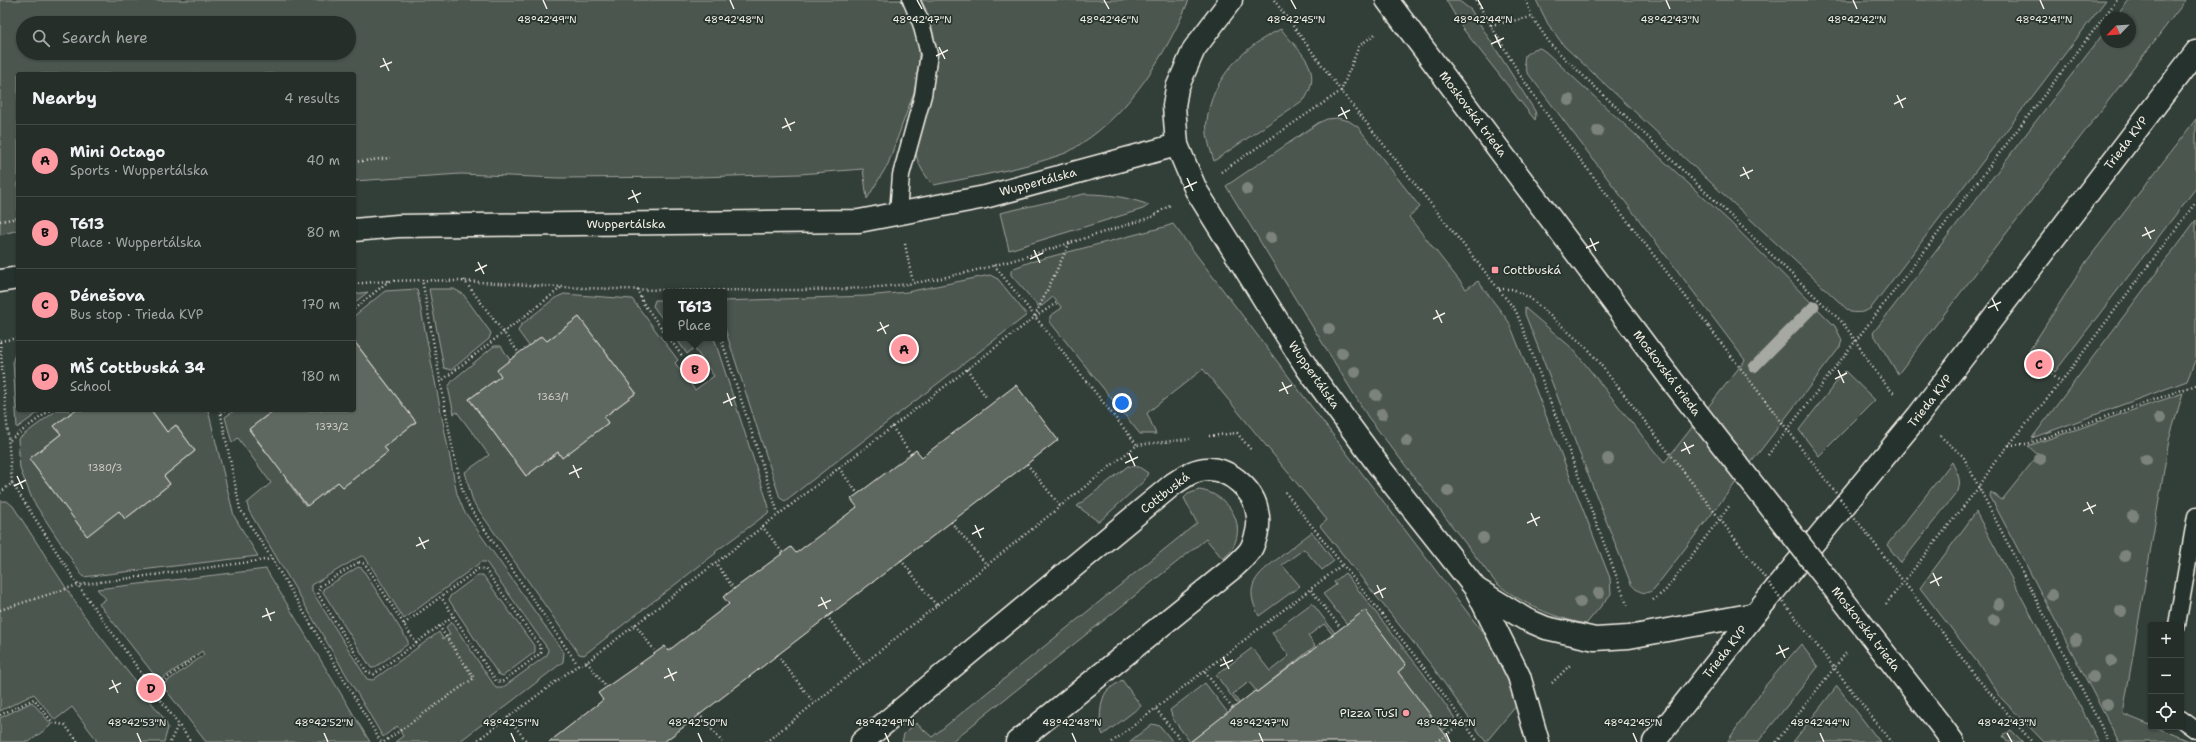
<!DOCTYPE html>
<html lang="en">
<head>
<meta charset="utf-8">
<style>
	body { margin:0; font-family:"Shantell Sans",sans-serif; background:#2e3632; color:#f1f3f6 }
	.controls { position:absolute; right:12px; bottom:12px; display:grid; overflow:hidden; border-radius:4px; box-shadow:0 1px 3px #0004 }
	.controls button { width:36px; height:36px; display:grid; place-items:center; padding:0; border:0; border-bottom:1px solid #424a47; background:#262e2a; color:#f1f3f6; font:20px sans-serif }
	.compass { position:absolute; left:2100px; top:12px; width:36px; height:36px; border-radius:50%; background:#262e2a; box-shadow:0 1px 3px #0004; rotate:245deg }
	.you { position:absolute; left:1122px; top:403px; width:14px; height:14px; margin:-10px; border:3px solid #fff; border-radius:50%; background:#1a73e8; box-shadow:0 0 0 6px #1a73e833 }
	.badge { display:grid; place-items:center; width:26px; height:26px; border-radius:50%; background:#ff9aa2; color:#111; font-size:13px; font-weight:700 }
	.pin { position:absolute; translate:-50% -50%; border:2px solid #fff; box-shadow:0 1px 4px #0006 }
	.popup { position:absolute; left:663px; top:289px; width:64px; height:52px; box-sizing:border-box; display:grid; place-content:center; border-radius:4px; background:#262e2a; filter:drop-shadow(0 1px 3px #0005); font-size:13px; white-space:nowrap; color:#a4a8a8 }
	.popup b { font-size:15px; color:#f1f3f6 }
	.popup::after { content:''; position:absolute; left:50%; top:100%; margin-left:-8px; border:8px solid transparent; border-top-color:#262e2a }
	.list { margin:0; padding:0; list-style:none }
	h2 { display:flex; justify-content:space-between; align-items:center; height:52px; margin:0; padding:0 16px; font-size:17px }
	h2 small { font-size:13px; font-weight:400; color:#a4a8a8 }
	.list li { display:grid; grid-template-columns:26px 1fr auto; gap:12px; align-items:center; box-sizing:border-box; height:72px; padding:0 16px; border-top:1px solid #424a47 }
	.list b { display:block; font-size:15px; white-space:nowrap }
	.list p { margin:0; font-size:13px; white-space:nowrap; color:#a4a8a8 }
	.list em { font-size:13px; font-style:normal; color:#a4a8a8 }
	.icon { flex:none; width:22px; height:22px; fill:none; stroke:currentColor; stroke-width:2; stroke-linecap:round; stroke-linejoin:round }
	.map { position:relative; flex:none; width:2196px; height:742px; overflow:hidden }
	.search { position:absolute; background:#262e2a; box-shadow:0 1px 3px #0004; left:16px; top:16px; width:340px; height:44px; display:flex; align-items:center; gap:10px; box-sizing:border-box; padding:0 14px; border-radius:22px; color:#a4a8a8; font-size:15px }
	.panel { position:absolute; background:#262e2a; box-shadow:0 1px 3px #0004; left:16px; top:72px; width:340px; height:340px; border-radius:4px }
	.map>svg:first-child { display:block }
</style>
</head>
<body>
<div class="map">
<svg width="2196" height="742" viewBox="0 0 2196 742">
	<rect width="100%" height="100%" fill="#323e38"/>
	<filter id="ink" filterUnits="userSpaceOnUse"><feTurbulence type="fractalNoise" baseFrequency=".025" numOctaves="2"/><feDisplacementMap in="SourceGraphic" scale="8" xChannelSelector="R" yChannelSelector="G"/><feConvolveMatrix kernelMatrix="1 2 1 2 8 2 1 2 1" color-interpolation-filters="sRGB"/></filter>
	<g filter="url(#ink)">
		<g fill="#4c564f" stroke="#a0a49c" fill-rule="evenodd">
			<path d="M 0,0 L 901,0 L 909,14 L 919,46 L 918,81 L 888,164 L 867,199 L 863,169 L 800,174 L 697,177 L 558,178 L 461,174 L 354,181 L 354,74 L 18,74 L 18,230 L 0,235 ZM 23,23 L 349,23 L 349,53 L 23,53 Z"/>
			<path d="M 921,0 L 1189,0 C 1167,53 1130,112 1082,143 C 1076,147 1070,152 1063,154 C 1022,169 977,176 934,185 C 926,178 918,165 916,154 C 914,144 922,129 925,119 C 937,80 942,37 921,0 Z"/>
			<path d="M 1446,0 L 1458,0 L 1471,10 L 1535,111 L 1536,115 L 1535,120 L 1463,29 Z"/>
			<path d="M 1536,0 L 2106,0 L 1871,308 C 1864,313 1859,313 1850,312 L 1564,46 L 1548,24 Z"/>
			<path d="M 2129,0 L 2186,0 L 1898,374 L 1873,333 L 2106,30 L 2106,42 L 2130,42 L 2130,18 L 2115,18 Z"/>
			<path d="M 1281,29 C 1299,52 1324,68 1305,99 L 1214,161 C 1210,149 1205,133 1207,120 C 1212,78 1244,46 1281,29 Z"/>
			<path d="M 1540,48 L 1546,52 L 1730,222 L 1835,326 L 1842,340 L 1840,347 L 1654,589 C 1646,596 1637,592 1631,584 L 1525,314 L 1525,308 L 1573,349 L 1664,463 L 1745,360 L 1527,72 L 1524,62 L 1525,55 L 1534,49 Z"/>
			<path d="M 1337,118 L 1349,121 L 1358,127 L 1420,207 L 1409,217 L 1466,289 L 1478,281 L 1509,322 L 1610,578 L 1611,594 L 1586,624 C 1552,617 1524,605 1496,583 L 1368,417 L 1226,186 L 1318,123 L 1327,119 Z"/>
			<path d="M 2196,119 L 2196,188 L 2055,372 L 2029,351 L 2086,262 Z"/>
			<path d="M 1084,194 C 1108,194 1127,197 1149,205 L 1143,209 L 1009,250 L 1000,213 Z"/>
			<path d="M 2196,220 L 2196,358 L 2187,381 L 2032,438 Z"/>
			<path d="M 1173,224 L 1496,650 L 1504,666 L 1517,705 L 1486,742 L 1432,666 L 1320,526 L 1327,520 L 1203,369 L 1147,413 L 1156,434 L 1140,434 L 1050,322 L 1050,316 L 1062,308 L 1053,297 L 1042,306 L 1038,306 L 1011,275 L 1011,271 L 1014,268 L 1030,262 L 1164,227 Z"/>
			<path d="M 990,275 L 998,279 L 1027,315 L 785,501 L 780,498 L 724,326 L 724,301 L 866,296 L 907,292 Z"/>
			<path d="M 417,289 L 457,494 L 464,511 L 564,653 L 563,662 L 459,742 L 395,742 L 403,736 L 397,726 L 383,737 L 249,511 L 247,503 L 271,483 L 238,438 L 232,443 L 225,417 L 235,410 L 274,410 L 249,430 L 268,455 L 273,451 L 291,475 L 286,480 L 306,506 L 338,482 L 343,487 L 388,452 L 384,447 L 416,422 L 358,346 L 354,348 L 354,316 L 385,291 ZM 361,556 L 365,557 L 404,619 L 481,562 L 486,562 L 548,649 L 547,655 L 502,688 L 496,688 L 452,622 L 446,627 L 450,634 L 443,639 L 439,632 L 373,680 L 367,679 L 312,591 L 312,585 Z"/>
			<path d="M 429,289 L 454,289 L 463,294 L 491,333 L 489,339 L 451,370 L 444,368 Z"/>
			<path d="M 368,292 L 354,303 L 354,294 Z"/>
			<path d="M 564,294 L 632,299 L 678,360 L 675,363 L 695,390 L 714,376 L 694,348 L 687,354 L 676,338 L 714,338 L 769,507 L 768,513 L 715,552 L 716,553 L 584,655 L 579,654 L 473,502 L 465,472 L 489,455 L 457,412 L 454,414 L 448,387 L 453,380 L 494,346 L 501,346 L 510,360 L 501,376 L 469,399 L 526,476 L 558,452 L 562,457 L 608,423 L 604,417 L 636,393 L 579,317 L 547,341 L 542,336 L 529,346 L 518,331 L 521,325 L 555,298 Z"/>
			<path d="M 655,300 L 666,300 L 666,324 L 653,306 Z"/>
			<path d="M 17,349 L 18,410 L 42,410 L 17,428 L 13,360 Z"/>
			<path d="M 1845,371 L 1875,400 L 1819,456 L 1799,430 Z"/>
			<path d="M 2183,393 L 2169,440 L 2123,714 L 2192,742 L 2119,742 L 1990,496 L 1991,492 L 2002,500 L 2038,455 L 2028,446 Z"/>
			<path d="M 57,410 L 69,410 L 71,413 L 54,426 L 61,434 L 29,459 L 49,485 L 119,511 L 125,519 L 170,484 L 164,476 L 195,451 L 176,425 L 167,432 L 151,410 L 208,410 L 234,516 L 258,556 L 83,577 L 33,501 L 20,469 L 18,439 Z"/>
			<path d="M 1952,462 C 1957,473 1962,479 1958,491 L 1901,563 L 1887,545 Z"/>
			<path d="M 1128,466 L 1139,467 L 1148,473 L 1144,481 L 1099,522 L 1077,506 Z"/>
			<path d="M 1199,490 C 1226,493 1247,522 1233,547 C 1231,551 1227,555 1223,559 L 1206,539 L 951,742 L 902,742 L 904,734 L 916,723 L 932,737 L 1197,523 L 1184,498 L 1188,494 Z"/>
			<path d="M 0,501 L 7,501 L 13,506 L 83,614 L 165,720 L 168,728 L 164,742 L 96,742 L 96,739 L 72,707 L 55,720 L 34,694 L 0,711 Z"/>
			<path d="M 1976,512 L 2099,742 L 2044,742 L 2001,698 L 1984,671 L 1920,588 Z"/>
			<path d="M 1312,532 L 1334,561 L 1322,570 L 1304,549 L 1282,565 L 1300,586 L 1259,616 C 1243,586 1256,575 1280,557 C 1290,549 1301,540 1312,532 Z"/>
			<path d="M 358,567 L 362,568 L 408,641 L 408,644 L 374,668 L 371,668 L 323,592 L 323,589 Z"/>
			<path d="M 266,569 L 370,742 L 206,742 L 162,685 L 204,655 L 202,651 L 159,681 L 99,604 L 106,599 L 97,589 Z"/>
			<path d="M 1345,573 L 1423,673 L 1457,721 L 1442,731 L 1394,675 L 1406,665 L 1365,611 L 1347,624 L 1323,594 L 1336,585 L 1334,582 Z"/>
			<path d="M 478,575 L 483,575 L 535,647 L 535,652 L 503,676 L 498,674 L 449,600 L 450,596 Z"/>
			<path d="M 1312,603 L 1335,633 L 1333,635 L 1324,624 L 1308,636 L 1315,646 L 1257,692 L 1249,682 L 1233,694 L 1240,704 L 1238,705 L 1216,675 L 1252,648 L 1270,671 L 1289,656 L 1272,633 Z"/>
			<path d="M 1801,644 L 1818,667 L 1758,742 L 1727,742 L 1765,686 Z"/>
			<path d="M 1122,680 L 1141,706 L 1103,735 C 1098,727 1100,700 1106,692 C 1110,687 1117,684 1122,680 Z"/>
			<path d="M 1205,683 L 1228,713 L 1190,742 L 1173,719 L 1170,710 Z"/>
			<path d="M 1837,686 L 1880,742 L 1793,742 Z"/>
			<path d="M 32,702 L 51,724 L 50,726 L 29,742 L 0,742 L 0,718 Z"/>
			<path d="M 1152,724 L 1160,726 L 1173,742 L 1129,742 Z"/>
			<path d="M 2011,730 L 2023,742 L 2007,742 L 2003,736 Z"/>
		</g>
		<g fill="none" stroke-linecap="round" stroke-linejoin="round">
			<path stroke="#a6a9a1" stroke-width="11" d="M 1754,367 L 1814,306"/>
		</g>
		<g fill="#5f6861" stroke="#f4f1e8">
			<path d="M 579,317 L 636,393 L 604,417 L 608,423 L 562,458 L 558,452 L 526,476 L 469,399 L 501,376 L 497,370 L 519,353 L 542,336 L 547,341 Z"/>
			<path d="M 354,341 L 416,422 L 384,447 L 388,452 L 343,487 L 338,482 L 307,506 L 249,429 L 274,410 L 354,410 Z"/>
			<path d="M 1016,385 L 1058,440 L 1027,464 L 664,742 L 549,742 L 603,700 L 598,693 L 665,646 L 668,651 L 729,604 L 723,597 L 791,547 L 796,553 L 857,507 L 851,499 L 916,450 L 922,457 Z"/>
			<path d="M 75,410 L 151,410 L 167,432 L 176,425 L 195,451 L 164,476 L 170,484 L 125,519 L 119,511 L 87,536 L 29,459 L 61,434 L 54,426 Z"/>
			<path d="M 1365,610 L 1406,665 L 1398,672 L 1451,742 L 1190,742 L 1255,691 L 1257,692 Z"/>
		</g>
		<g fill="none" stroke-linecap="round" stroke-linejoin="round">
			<g stroke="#f4f1e8" stroke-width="19">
				<g id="service">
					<path d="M 898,213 L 901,175 L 923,95 L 929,54 L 921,23 L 911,0"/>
					<path d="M 2177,625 L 2196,516"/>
					<path d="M 2181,719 L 2196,730"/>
				</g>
			</g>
			<g stroke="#f4f1e8" stroke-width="25">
				<g id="minor">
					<path d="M 354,230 L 398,226 L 471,225 L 859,221 L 985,197 L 1177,145"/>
					<path d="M 0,281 L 18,278"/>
					<path d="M 862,742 L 1172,485 C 1184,477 1195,468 1210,469 C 1231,470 1254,491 1257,511 C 1260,523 1257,536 1252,547 C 1249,554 1240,561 1234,567 L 1017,742"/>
				</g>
			</g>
			<g stroke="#f4f1e8" stroke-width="25">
				<g id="tertiary">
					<path d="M 1231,0 L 1194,49 L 1177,88 L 1174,106 L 1177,145 L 1196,190 L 1307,368 L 1382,470 L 1476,589 L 1519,676 L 1538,742"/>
					<path d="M 1387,0 L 1670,378"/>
					<path d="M 1476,589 L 1525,619 L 1546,628 L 1595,639 L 1629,637 L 1755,614"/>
					<path d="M 1942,727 L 1953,742"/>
					<path d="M 1654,742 L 1755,614 L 1918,416 L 2196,52"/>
				</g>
			</g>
			<g stroke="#f4f1e8" stroke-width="2.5" stroke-dasharray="1 3" stroke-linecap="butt">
				<path d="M 1274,0 L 1341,91 L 1516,311 L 1628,607"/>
				<path d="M 1476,0 L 1520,75 L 1559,132 L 1709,327"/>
				<path d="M 1526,0 L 1532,17"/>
				<path d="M 1491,25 L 1532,17 L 1551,45 L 1841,321 C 1860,344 1873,374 1895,394"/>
				<path d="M 354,162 L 390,158"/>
				<path d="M 1221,172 L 1341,91 L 1359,46 L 1375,34"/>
				<path d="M 0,221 L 18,218"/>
				<path d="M 905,244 L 913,283"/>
				<path d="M 994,265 L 1137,445"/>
				<path d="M 422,279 L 452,446 L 463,493 L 470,508 L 578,665"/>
				<path d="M 464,280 L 519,353"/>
				<path d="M 354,284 C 423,276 491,283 561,287 C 629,290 699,291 768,290 C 816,290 866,290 914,283 C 995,270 1073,241 1152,217 L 1170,205"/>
				<path d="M 637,289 L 643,303 L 666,334"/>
				<path d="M 1499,289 L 1513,289 L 1530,298 L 1589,350 L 1640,415"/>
				<path d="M 354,309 L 390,280"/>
				<path d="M 1035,316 L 1070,242"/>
				<path d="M 669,338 L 683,357"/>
				<path d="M 721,338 L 778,513"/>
				<path d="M 0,341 L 18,338"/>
				<path d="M 0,342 L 12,483 L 0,493"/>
				<path d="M 2039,364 L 2061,382"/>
				<path d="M 967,369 L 986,397"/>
				<path d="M 440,382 L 562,287"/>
				<path d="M 220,410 L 240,509 L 272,559 L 381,742"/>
				<path d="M 221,414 L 226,410"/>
				<path d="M 892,427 L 911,454"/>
				<path d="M 1209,436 L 1237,433 L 1252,451"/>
				<path d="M 1940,436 L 1963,456 L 2109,742"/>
				<path d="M 10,440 L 50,410"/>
				<path d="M 2009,445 L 2027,444 L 2196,385"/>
				<path d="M 1768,455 L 2117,0"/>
				<path d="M 1027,464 L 1061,507"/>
				<path d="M 839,468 L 858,494"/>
				<path d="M 12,483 L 78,585 L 272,559"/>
				<path d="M 1285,492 L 1426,670 L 1478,742"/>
				<path d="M 951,522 L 987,565"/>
				<path d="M 762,526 L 782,552"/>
				<path d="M 901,560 L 937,606"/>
				<path d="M 359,562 L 365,564 L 416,643 L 374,674 L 367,672 L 318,594 L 320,586 Z"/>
				<path d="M 715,562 L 734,589"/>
				<path d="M 1311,590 L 1341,628"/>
				<path d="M 1653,600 L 1665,591 L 1730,505"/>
				<path d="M 1886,604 L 1979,487 L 1994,463 L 2061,382 L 2196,202"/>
				<path d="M 0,610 L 78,585 L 191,742"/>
				<path d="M 827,616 L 864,664"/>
				<path d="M 404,624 L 478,569 L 485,569 L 540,646 L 541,653 L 502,682 L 496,681 L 441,597"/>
				<path d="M 635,624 L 654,650"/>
				<path d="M 416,643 L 453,616"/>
				<path d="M 777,655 L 814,703"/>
				<path d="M 587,662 L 606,687"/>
				<path d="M 1205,672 L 1233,709"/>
				<path d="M 1978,679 L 2032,742"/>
				<path d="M 1552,683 L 1570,665"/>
				<path d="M 152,689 L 200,654"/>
				<path d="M 1156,709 L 1182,742"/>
				<path d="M 699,714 L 722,742"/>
				<path d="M 0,715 L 34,699 L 53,723 L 65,725 L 78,742"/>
				<path d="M 508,717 L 527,742"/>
				<path d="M 170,742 L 178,725"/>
				<path d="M 384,742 L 474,678 L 439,626"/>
				<path d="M 475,742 L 578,665 L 587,662 L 1035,317 L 1058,302"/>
				<path d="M 766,742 L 1137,445 L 1190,439"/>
				<path d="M 1112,742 L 1343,564"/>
				<path d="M 1436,742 L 1464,722"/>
				<path d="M 1776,742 L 1846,653"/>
			</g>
			<use href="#service" stroke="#26332d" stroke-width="16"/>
			<use href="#minor" stroke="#26332d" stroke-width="22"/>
			<use href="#tertiary" stroke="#26332d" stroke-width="22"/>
			<g stroke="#f4f1e8" stroke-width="25" stroke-linecap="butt">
				<path id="tertiary-bridge" d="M 1670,378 L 1942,727"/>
			</g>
			<g stroke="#f4f1e8" stroke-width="2.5" stroke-dasharray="1 3" stroke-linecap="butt">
				<path d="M 1709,327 L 1978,679"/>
				<path d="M 1640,415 L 1891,742"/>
			</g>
			<use href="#tertiary-bridge" stroke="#26332d" stroke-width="22"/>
		</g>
		<g fill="#7c837b">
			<circle cx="1569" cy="100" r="6"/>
			<circle cx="1598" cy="131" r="6"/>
			<circle cx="1247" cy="189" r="6"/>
			<circle cx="1271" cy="238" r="6"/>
			<circle cx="1329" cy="329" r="6"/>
			<circle cx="1342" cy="353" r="6"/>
			<circle cx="1355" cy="372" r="6"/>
			<circle cx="1376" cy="395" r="6"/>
			<circle cx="1382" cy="414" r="6"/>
			<circle cx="2160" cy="418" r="6"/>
			<circle cx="1407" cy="441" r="6"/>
			<circle cx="1608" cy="459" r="6"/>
			<circle cx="2040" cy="459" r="6"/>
			<circle cx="2146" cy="460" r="6"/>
			<circle cx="1448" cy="491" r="6"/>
			<circle cx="2133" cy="516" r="6"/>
			<circle cx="1483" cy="538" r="6"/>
			<circle cx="2125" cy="556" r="6"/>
			<circle cx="1599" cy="593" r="6"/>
			<circle cx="2052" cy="595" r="6"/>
			<circle cx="1580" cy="602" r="6"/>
			<circle cx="1999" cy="604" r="6"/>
			<circle cx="2121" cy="611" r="6"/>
			<circle cx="1994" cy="620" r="6"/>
			<circle cx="2076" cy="640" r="6"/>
			<circle cx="2111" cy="661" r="6"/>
			<circle cx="2093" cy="677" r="6"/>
			<circle cx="2107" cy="704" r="6"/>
		</g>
	</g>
	<path fill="none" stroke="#f4f1e8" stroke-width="1.5" d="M 543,0 L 547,9M 730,0 L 734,9M 917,0 L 922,9M 1104,0 L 1109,9M 1291,0 L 1296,9M 1478,0 L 1483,9M 1666,0 L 1670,9M 1853,0 L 1857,9M 2040,0 L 2044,9M 1495,35 L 1501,48M 1491,44 L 1504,38M 939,47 L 945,59M 936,56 L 948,50M 383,58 L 389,71M 380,67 L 392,62M 1897,95 L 1903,108M 1894,104 L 1906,98M 1341,107 L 1347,119M 1338,116 L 1350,110M 785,118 L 791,131M 782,128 L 795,122M 1743,167 L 1749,179M 1740,176 L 1753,170M 1187,178 L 1193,191M 1184,188 L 1197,182M 632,190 L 638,203M 628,199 L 641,193M 2145,227 L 2151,239M 2142,236 L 2155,230M 1590,238 L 1596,251M 1586,248 L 1599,242M 1034,250 L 1040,263M 1030,259 L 1043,253M 478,262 L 484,274M 475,271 L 487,265M 1992,298 L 1998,311M 1988,308 L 2001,302M 1436,310 L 1442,323M 1433,319 L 1445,313M 880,322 L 886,334M 877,331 L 889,325M 1838,370 L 1844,383M 1835,379 L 1847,373M 1282,382 L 1288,394M 1279,391 L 1292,385M 727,393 L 732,406M 723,403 L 736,397M 1684,442 L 1690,454M 1681,451 L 1694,445M 1129,453 L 1135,466M 1125,463 L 1138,457M 573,465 L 579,478M 569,474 L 582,468M 17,476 L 23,489M 14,486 L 26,480M 2087,502 L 2093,514M 2083,511 L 2096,505M 1531,513 L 1537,526M 1527,523 L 1540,517M 975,525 L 981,538M 972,534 L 984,528M 419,537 L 425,549M 416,546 L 429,540M 1933,573 L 1939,586M 1930,583 L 1942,577M 1377,585 L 1383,598M 1374,594 L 1386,588M 821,597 L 827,609M 818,606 L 831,600M 266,608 L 271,621M 262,617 L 275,612M 1779,645 L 1785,658M 1776,654 L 1789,648M 1223,657 L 1229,669M 1220,666 L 1233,660M 668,668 L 674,681M 664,678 L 677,672M 112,680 L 118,693M 109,689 L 121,683M 137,733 L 141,742M 324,733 L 328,742M 511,733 L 515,742M 698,733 L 702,742M 885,733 L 889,742M 1072,733 L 1076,742M 1259,733 L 1263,742M 1446,733 L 1450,742M 1633,733 L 1637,742M 1820,733 L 1824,742M 2007,733 L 2012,742"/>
	<g fill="#ff9aa2" stroke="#26332d" stroke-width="1.5">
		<rect x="1491" y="266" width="8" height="8" rx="2"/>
		<circle cx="1406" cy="713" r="4"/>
	</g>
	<g text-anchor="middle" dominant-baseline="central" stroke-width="3.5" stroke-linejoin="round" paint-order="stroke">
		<g font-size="10" fill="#cfcfc6">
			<text x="553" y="396">1363/1</text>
			<text x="332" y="426">1373/2</text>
			<text x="105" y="467">1380/3</text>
		</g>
		<g font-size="12" fill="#f4f1e8" stroke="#26332d">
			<text transform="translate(1473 114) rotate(53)">Moskovská trieda</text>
			<text transform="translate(2126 143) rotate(-53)">Trieda KVP</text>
			<text transform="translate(1038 182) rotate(-15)">Wuppertálska</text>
			<text x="626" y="224">Wuppertálska</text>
			<text transform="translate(1667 373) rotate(53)">Moskovská trieda</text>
			<text transform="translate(1314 375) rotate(55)">Wuppertálska</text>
			<text transform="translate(1930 401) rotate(-52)">Trieda KVP</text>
			<text transform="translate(1165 493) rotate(-38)">Cottbuská</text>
			<text transform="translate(1866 629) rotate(52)">Moskovská trieda</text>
			<text transform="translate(1725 652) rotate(-52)">Trieda KVP</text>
		</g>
		<g font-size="12" fill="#f4f1e8" stroke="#26332d" text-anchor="start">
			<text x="1503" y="270">Cottbuská</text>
			<text x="1398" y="713" text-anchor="end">Pizza TuSi</text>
		</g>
	</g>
	<g font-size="10" text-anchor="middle" fill="#f4f1e8" stroke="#26332d" stroke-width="3.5" stroke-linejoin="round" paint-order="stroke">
		<text x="547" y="23">48°42'49"N</text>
		<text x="734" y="23">48°42'48"N</text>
		<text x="922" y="23">48°42'47"N</text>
		<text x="1109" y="23">48°42'46"N</text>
		<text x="1483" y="23">48°42'44"N</text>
		<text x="1857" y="23">48°42'42"N</text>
		<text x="1296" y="23">48°42'45"N</text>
		<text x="1670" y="23">48°42'43"N</text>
		<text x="2044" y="23">48°42'41"N</text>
		<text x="137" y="726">48°42'53"N</text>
		<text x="324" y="726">48°42'52"N</text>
		<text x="511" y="726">48°42'51"N</text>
		<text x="698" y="726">48°42'50"N</text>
		<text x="885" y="726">48°42'49"N</text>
		<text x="1072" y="726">48°42'48"N</text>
		<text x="1259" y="726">48°42'47"N</text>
		<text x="1446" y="726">48°42'46"N</text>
		<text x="1633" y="726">48°42'45"N</text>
		<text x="1820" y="726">48°42'44"N</text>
		<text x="2007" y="726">48°42'43"N</text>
	</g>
</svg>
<div class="controls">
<button>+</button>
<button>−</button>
<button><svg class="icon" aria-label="locate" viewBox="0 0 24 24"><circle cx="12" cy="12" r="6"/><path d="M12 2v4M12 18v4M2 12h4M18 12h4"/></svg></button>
</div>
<svg class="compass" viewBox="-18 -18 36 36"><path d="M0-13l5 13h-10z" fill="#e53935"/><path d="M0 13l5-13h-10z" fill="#a4a8a8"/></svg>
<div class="you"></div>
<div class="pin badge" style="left:904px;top:349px">A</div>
<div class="pin badge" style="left:695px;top:369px">B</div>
<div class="popup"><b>T613</b>Place</div>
<div class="pin badge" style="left:2039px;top:364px">C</div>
<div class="pin badge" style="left:151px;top:688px">D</div>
<div class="search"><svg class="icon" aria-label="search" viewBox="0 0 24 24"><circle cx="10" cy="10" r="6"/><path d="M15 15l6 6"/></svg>Search here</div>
<section class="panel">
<h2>Nearby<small>4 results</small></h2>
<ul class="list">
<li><span class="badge">A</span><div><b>Mini Octago</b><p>Sports · Wuppertálska</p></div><em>40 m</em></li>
<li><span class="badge">B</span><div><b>T613</b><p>Place · Wuppertálska</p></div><em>80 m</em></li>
<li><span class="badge">C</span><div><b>Dénešova</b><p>Bus stop · Trieda KVP</p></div><em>170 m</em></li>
<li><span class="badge">D</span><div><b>MŠ Cottbuská 34</b><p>School</p></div><em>180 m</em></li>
</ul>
</section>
</div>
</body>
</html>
